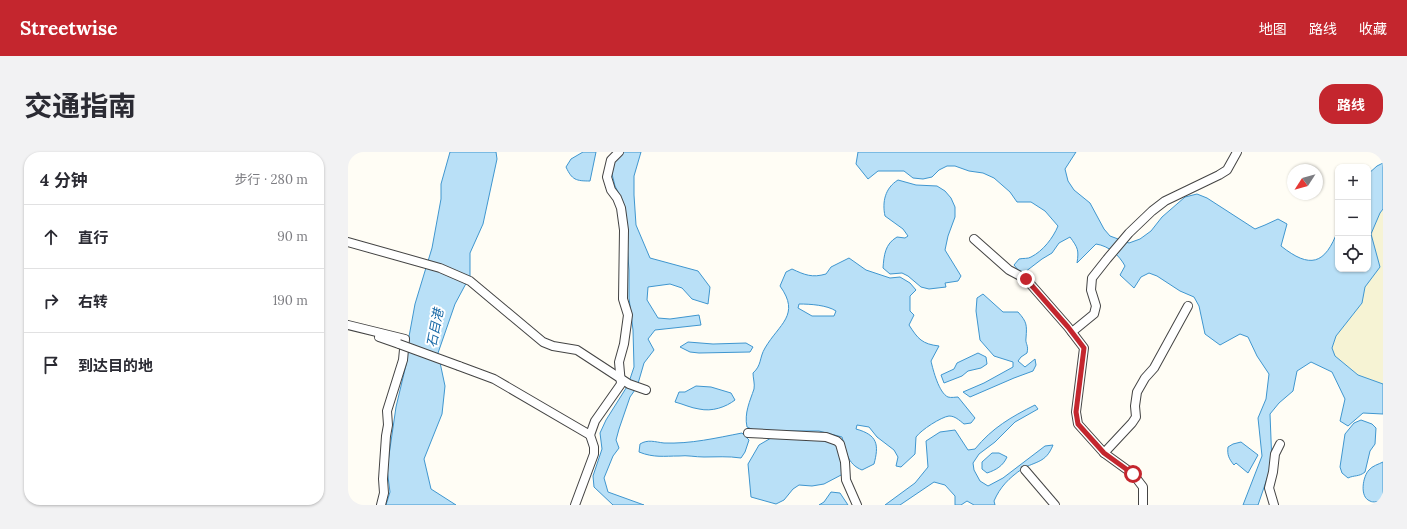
<!DOCTYPE html>
<html lang="zh">
<head>
<meta charset="utf-8">
<style>
	body { margin:0; font-family:Lora,"Noto Sans SC",serif; background:#f2f2f3; color:#2b2b33 }
	.controls { position:absolute; right:12px; top:12px; display:grid; overflow:hidden; border-radius:8px; box-shadow:0 1px 3px #0004 }
	.controls button { width:36px; height:36px; display:grid; place-items:center; padding:0; border:0; border-bottom:1px solid #e1e1e2; background:#fff; color:#2b2b33; font:20px sans-serif }
	.compass { position:absolute; left:939px; top:12px; width:36px; height:36px; border-radius:50%; background:#fff; box-shadow:0 1px 3px #0004; rotate:234deg }
	.stop { position:absolute; width:12px; height:12px; margin:-9px; border:3px solid #c4262e; border-radius:50%; background:#fff }
	.stop.end { background:#c4262e; border-color:#fff; box-shadow:0 1px 4px #0008 }
	.list { margin:0; padding:0; list-style:none }
	h2 { display:flex; justify-content:space-between; align-items:center; height:52px; margin:0; padding:0 16px; font-size:17px }
	h2 small { font-size:13px; font-weight:400; color:#7c7c81 }
	.list li { display:grid; grid-template-columns:26px 1fr auto; gap:12px; align-items:center; box-sizing:border-box; height:64px; padding:0 16px; border-top:1px solid #e1e1e2 }
	.list b { display:block; font-size:15px; white-space:nowrap }
	.list em { font-size:13px; font-style:normal; color:#7c7c81 }
	.icon { flex:none; width:22px; height:22px; fill:none; stroke:currentColor; stroke-width:2; stroke-linecap:round; stroke-linejoin:round }
	.map { position:relative; flex:none; width:1035px; height:353px; overflow:hidden; border-radius:16px }
	header { display:flex; align-items:center; gap:24px; box-sizing:border-box; height:56px; padding:0 20px; background:#c4262e; color:#fff }
	header strong { font-size:19px }
	nav { display:flex; gap:22px; margin-inline-start:auto; font-size:14px }
	.intro { display:flex; align-items:center; justify-content:space-between; box-sizing:border-box; height:96px; padding:0 24px }
	h1 { margin:0; font-size:28px }
	.button { padding:10px 18px; border-radius:16px; background:#c4262e; color:#fff; font-size:14px; font-weight:700 }
	main { display:flex; gap:24px; padding:0 24px }
	aside { flex:1; background:#fff; border-radius:16px; box-shadow:0 1px 3px #0004 }
	.map>svg:first-child { display:block }
</style>
</head>
<body>
<header>
<strong>Streetwise</strong>
<nav><a>地图</a><a>路线</a><a>收藏</a></nav>
</header>
<div class="intro"><h1>交通指南</h1><a class="button">路线</a></div>
<main>
<aside>
<h2>4 分钟<small>步行 · 280 m</small></h2>
<ul class="list">
<li><svg class="icon" aria-label="ahead" viewBox="0 0 24 24"><path d="M12 20V5M6 11l6-6 6 6"/></svg><div><b>直行</b></div><em>90 m</em></li>
<li><svg class="icon" aria-label="right" viewBox="0 0 24 24"><path d="M7 20v-9h11M14 6l5 5-5 5"/></svg><div><b>右转</b></div><em>190 m</em></li>
<li><svg class="icon" aria-label="arrive" viewBox="0 0 24 24"><path d="M6 21V4h12l-3 4 3 4H6"/></svg><div><b>到达目的地</b></div></li>
</ul>
</aside>
<div class="map">
<svg width="1035" height="353" viewBox="0 0 1035 353">
	<rect width="100%" height="100%" fill="#fffdf5"/>
	<path fill="#f6f3d4" d="M 1035,57 L 1035,232 L 1010,223 L 987,204 L 984,196 L 988,184 L 1014,151 L 1017,135 L 1031,115 L 1023,82 L 1032,61 Z"/>
	<g fill="#b9e0f7" stroke="#3f96cf" fill-rule="evenodd">
		<path d="M 102,0 L 148,0 L 149,7 L 135,72 L 122,101 L 122,124 L 107,152 L 90,201 L 97,234 L 94,262 L 76,307 L 83,337 L 108,353 L 38,353 L 42,340 L 39,317 L 48,255 L 58,213 L 60,190 L 67,152 L 84,96 L 93,47 L 93,32 Z"/>
		<path d="M 235,0 L 248,0 L 242,29 C 228,29 224,28 218,15 L 223,7 Z"/>
		<path d="M 269,0 L 293,0 L 286,24 L 286,43 L 288,73 L 302,106 L 350,119 L 362,135 L 360,152 L 344,147 L 334,136 L 322,132 L 300,135 L 299,148 L 310,166 L 322,167 L 351,163 L 353,173 L 307,178 L 300,187 L 306,198 L 296,211 L 289,235 L 282,245 L 271,277 L 268,288 L 271,296 L 265,304 L 256,326 L 260,340 L 296,353 L 265,353 L 246,335 L 245,324 L 254,297 L 252,281 L 258,268 L 280,233 L 286,215 L 285,178 L 281,146 L 281,118 L 277,67 L 274,48 L 267,34 L 262,14 Z"/>
		<path d="M 510,0 L 728,0 L 717,17 L 720,29 L 726,38 L 742,51 L 756,77 L 762,84 L 781,91 L 792,87 L 803,79 L 814,65 L 837,45 L 849,42 L 859,46 L 907,77 L 917,73 L 930,67 L 939,72 L 933,94 C 962,117 977,113 990,78 L 990,117 L 1020,117 L 1020,22 L 1029,14 L 1035,11 L 1035,57 L 1032,61 L 1023,82 L 1032,115 L 1017,135 L 1014,151 L 988,184 L 984,196 L 987,204 L 1010,223 L 1035,232 L 1035,262 L 1015,261 L 1000,274 L 992,269 L 997,247 L 984,220 L 963,210 L 949,219 L 945,239 L 931,251 L 922,262 L 924,312 L 910,353 L 895,353 L 914,304 L 910,266 L 918,247 L 921,222 L 909,204 L 900,185 L 892,182 L 872,193 L 857,182 L 851,154 L 846,145 L 832,139 L 809,124 L 801,121 L 793,125 L 786,136 L 772,123 L 777,114 C 771,103 761,94 748,92 L 729,111 C 731,98 730,96 722,85 L 711,91 L 704,101 L 694,107 L 677,120 L 671,119 L 666,113 L 671,107 C 675,106 680,107 683,105 C 695,99 705,86 710,74 L 697,59 L 683,50 L 669,50 L 662,40 L 646,26 L 635,21 L 621,19 L 607,14 L 599,14 L 591,18 L 584,25 L 575,27 L 565,26 L 556,19 L 530,19 L 520,27 L 508,12 Z"/>
		<path d="M 550,28 L 568,33 L 589,34 L 597,39 L 603,46 L 607,55 L 607,65 L 600,84 L 597,98 L 613,124 L 610,129 L 597,131 L 598,135 L 581,137 L 573,135 L 560,124 L 554,121 L 542,122 L 535,116 C 536,103 537,92 549,85 L 557,86 L 560,84 L 555,77 L 537,64 C 534,50 537,36 550,28 Z"/>
		<path d="M 501,106 L 518,118 L 542,126 L 552,125 L 562,131 L 568,138 L 562,144 L 562,159 L 566,163 L 561,173 C 570,187 574,192 591,194 L 583,209 C 585,218 591,241 600,245 C 603,246 608,245 610,245 L 627,266 L 623,271 L 616,272 C 611,268 607,264 601,264 C 593,265 573,278 568,285 L 567,302 L 553,315 L 548,314 L 550,305 L 546,298 L 529,285 L 521,275 L 509,273 L 508,277 C 530,283 531,293 526,312 L 514,318 C 499,312 498,299 494,285 L 471,279 L 408,279 L 399,275 C 396,261 402,249 406,237 C 407,232 405,226 405,221 C 414,213 411,206 417,196 C 431,172 453,163 432,134 L 438,120 L 444,117 C 457,123 464,126 478,122 L 483,115 ZM 451,152 C 462,152 479,153 488,159 L 486,164 L 464,164 L 450,156 Z"/>
		<path d="M 635,142 L 655,160 L 670,160 C 679,170 679,173 678,186 C 677,192 681,193 679,201 L 673,205 L 670,209 L 677,215 L 687,207 L 688,213 L 685,219 L 666,226 L 622,245 L 615,240 L 636,231 L 665,215 L 665,210 L 646,204 L 632,188 L 628,159 L 629,146 Z"/>
		<path d="M 340,190 L 365,192 L 398,191 L 405,195 L 402,200 L 351,201 L 342,200 L 332,195 Z"/>
		<path d="M 630,201 L 638,205 L 639,212 L 633,216 L 620,219 L 614,224 L 596,231 L 593,223 L 606,217 L 609,211 Z"/>
		<path d="M 348,234 L 363,235 L 383,241 L 387,248 C 378,255 364,260 351,257 C 343,256 335,252 327,250 L 331,240 L 337,240 Z"/>
		<path d="M 687,253 L 690,257 L 667,270 L 647,290 L 631,302 L 625,311 L 626,318 L 632,329 L 640,334 L 655,326 L 697,294 L 705,293 C 698,311 688,309 674,317 C 661,326 652,335 646,349 L 647,353 L 626,353 L 619,349 L 613,353 L 607,353 L 607,344 L 597,333 L 586,330 L 552,353 L 537,353 L 567,331 L 580,315 L 578,289 L 592,280 L 607,278 L 620,298 L 627,297 C 644,276 663,265 687,253 Z"/>
		<path d="M 1013,268 L 1024,272 L 1028,276 L 1027,292 L 1022,299 L 1017,320 C 1011,325 1006,323 1000,326 L 994,321 L 992,315 L 997,282 L 1006,271 Z"/>
		<path d="M 394,281 L 401,288 L 397,300 L 393,306 C 380,304 368,305 356,305 C 347,305 339,303 331,304 C 316,304 306,306 291,300 L 292,292 C 300,287 307,290 316,291 C 343,292 368,286 394,281 Z"/>
		<path d="M 482,285 L 490,289 L 495,310 L 495,322 L 476,332 L 464,334 L 451,333 L 445,337 L 436,348 L 428,352 L 403,345 L 400,312 L 411,293 L 423,286 Z"/>
		<path d="M 893,290 L 910,303 L 900,321 L 888,311 L 886,313 C 881,307 879,303 880,295 L 885,292 Z"/>
		<path d="M 644,301 L 651,301 L 659,305 C 655,314 648,318 639,321 L 634,317 L 634,310 Z"/>
		<path d="M 1035,310 L 1035,349 C 1031,349 1025,351 1022,349 C 1011,345 1015,324 1021,318 C 1024,314 1031,312 1035,310 Z"/>
		<path d="M 483,340 L 492,341 L 500,353 L 471,353 L 476,350 Z"/>
	</g>
	<g fill="none" stroke-linecap="round" stroke-linejoin="round">
		<g stroke="#444" stroke-width="10">
			<g id="minor">
				<path d="M 626,87 L 661,118 L 678,127 L 720,175 L 736,196 L 728,260 L 730,272 L 756,301 L 785,322 L 795,335 L 795,353"/>
				<path d="M 0,90 L 92,116 L 122,129 L 195,190 L 205,194 L 229,198 L 281,232 L 298,238"/>
				<path d="M 0,173 L 57,187 L 55,208 L 39,259 L 40,273 L 38,284 L 35,327 L 36,341 L 33,353"/>
				<path d="M 724,180 L 746,162 L 748,154 L 743,138 L 744,126 L 759,107 L 781,81 L 804,59 L 817,49 L 871,23 L 879,18 L 889,0"/>
				<path d="M 31,185 L 51,192"/>
				<path d="M 111,214 L 146,227 L 242,283"/>
				<path d="M 400,281 L 478,285 L 489,289 L 492,292 L 497,310 L 498,328 L 509,353"/>
				<path d="M 756,301 L 784,271 L 788,265 L 787,254 L 789,240 L 797,226 L 806,216 L 840,154"/>
				<path d="M 677,318 L 707,353"/>
				<path d="M 227,353 L 246,302 L 246,295 L 242,283 L 247,269 L 273,232 L 271,210 L 276,192 L 280,163 L 275,147 L 276,78 L 273,56 L 269,46 L 263,38 L 259,25 L 263,8 L 271,0"/>
				<path d="M 926,353 L 921,336 L 925,320 L 927,302 L 932,292"/>
			</g>
		</g>
		<use href="#minor" stroke="#fff" stroke-width="8"/>
		<g stroke="#444" stroke-width="10" stroke-linecap="butt">
			<path id="minor-bridge" d="M 51,192 L 111,214"/>
		</g>
		<use href="#minor-bridge" stroke="#fff" stroke-width="8"/>
	</g>
	<g fill="none" stroke-linecap="round" stroke-linejoin="round">
		<path stroke="#c4262e" stroke-width="5" d="M 678,127 L 720,175 L 736,196 L 728,260 L 730,272 L 756,301 L 785,322"/>
	</g>
	<g text-anchor="middle" dominant-baseline="central" stroke-width="4" stroke-linejoin="round" paint-order="stroke">
		<g font-size="13" font-style="italic" fill="#1768a6" stroke="#fff">
			<text transform="translate(87 176) rotate(-79)">石目港</text>
		</g>
	</g>
</svg>
<div class="controls">
<button>+</button>
<button>−</button>
<button><svg class="icon" aria-label="locate" viewBox="0 0 24 24"><circle cx="12" cy="12" r="6"/><path d="M12 2v4M12 18v4M2 12h4M18 12h4"/></svg></button>
</div>
<svg class="compass" viewBox="-18 -18 36 36"><path d="M0-13l5 13h-10z" fill="#e53935"/><path d="M0 13l5-13h-10z" fill="#7c7c81"/></svg>
<div class="stop" style="left:785px;top:322px"></div>
<div class="stop end" style="left:678px;top:127px"></div>
</div>
</main>
</body>
</html>
